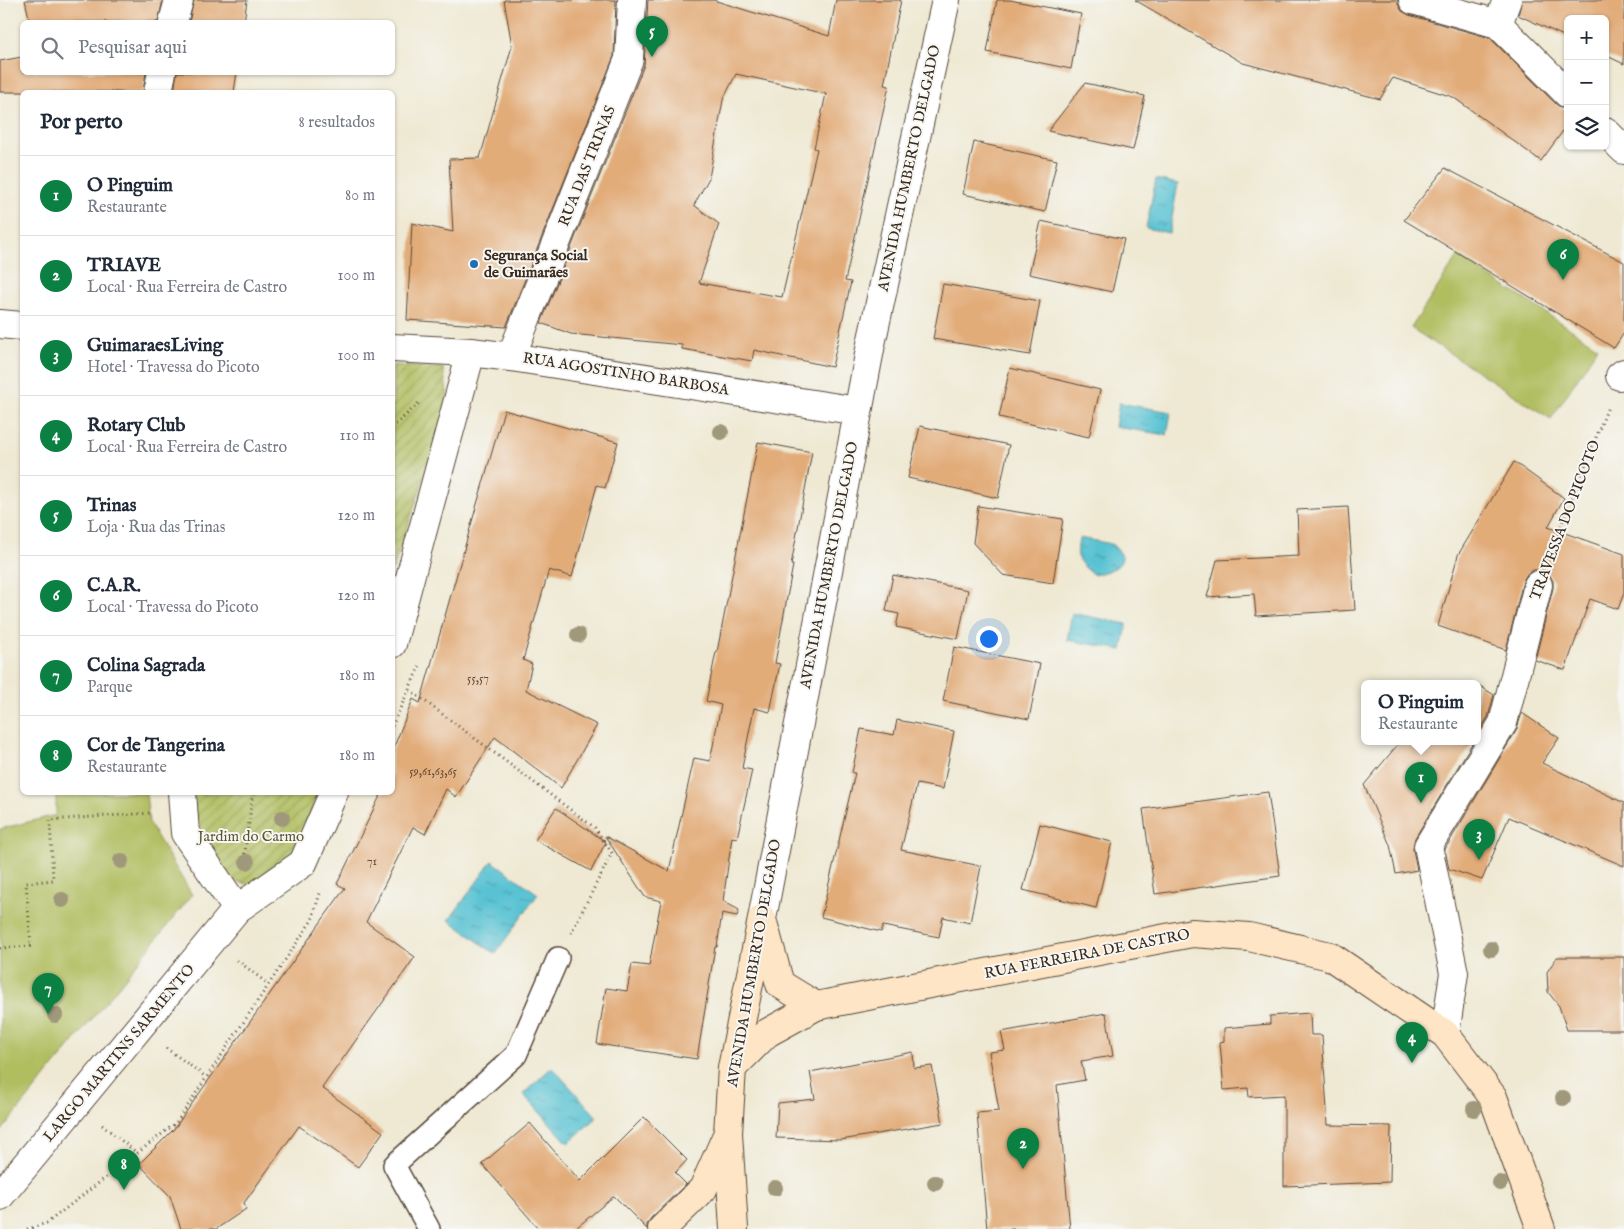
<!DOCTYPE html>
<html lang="pt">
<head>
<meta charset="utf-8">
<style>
	body { margin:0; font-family:"IM FELL English",serif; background:#f6f6f7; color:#1f2937 }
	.controls { position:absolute; right:15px; top:15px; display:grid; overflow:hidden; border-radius:8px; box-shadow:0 1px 4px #0004 }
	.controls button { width:45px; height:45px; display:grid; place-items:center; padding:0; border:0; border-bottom:1px solid #e0e1e3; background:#fff; color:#1f2937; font:25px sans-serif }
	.you { position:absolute; left:988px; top:638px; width:18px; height:18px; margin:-12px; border:4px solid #fff; border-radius:50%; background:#1a73e8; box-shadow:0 0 0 8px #1a73e833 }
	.badge { display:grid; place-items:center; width:32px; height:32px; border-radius:50%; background:#0b8043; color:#fff; font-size:16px; font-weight:700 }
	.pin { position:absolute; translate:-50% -41px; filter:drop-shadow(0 1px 2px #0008) }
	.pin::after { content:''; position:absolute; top:26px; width:18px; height:15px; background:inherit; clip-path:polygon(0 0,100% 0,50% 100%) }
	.popup { position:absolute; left:1361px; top:680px; width:120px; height:65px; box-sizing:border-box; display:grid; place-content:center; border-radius:8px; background:#fff; filter:drop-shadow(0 1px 4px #0005); font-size:16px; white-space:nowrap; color:#747a83 }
	.popup b { font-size:19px; color:#1f2937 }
	.popup::after { content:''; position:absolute; left:50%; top:100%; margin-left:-10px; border:10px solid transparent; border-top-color:#fff }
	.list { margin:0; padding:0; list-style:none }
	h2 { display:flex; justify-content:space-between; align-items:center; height:65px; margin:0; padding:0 20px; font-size:21px }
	h2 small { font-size:16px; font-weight:400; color:#747a83 }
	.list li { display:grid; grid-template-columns:32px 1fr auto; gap:15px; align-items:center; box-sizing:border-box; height:80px; padding:0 20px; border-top:1px solid #e0e1e3 }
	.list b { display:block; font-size:19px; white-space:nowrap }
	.list p { margin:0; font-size:16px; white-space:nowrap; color:#747a83 }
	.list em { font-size:16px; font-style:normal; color:#747a83 }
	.icon { flex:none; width:28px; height:28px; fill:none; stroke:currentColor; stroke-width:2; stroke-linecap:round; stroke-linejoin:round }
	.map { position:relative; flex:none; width:1624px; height:1229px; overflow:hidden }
	.search { position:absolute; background:#fff; box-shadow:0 1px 4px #0004; left:20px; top:20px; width:375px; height:55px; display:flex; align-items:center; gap:12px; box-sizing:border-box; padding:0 18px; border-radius:8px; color:#747a83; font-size:19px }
	.panel { position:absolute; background:#fff; box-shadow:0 1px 4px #0004; left:20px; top:90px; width:375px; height:705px; border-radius:8px }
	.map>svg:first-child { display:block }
</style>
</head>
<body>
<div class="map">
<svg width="1624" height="1229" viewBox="0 0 1624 1229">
	<defs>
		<pattern id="garden-furrows" width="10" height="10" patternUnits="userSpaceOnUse" patternTransform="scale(1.25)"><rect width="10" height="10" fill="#b1be60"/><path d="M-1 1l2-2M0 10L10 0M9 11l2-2" fill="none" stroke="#919b4f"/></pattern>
		<pattern id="water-ripples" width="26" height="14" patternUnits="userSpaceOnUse" patternTransform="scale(1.25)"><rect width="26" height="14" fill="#58c2d3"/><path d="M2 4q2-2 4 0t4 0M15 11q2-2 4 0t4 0" fill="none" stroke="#4a9eab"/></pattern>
	</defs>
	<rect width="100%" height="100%" fill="#f6f6f2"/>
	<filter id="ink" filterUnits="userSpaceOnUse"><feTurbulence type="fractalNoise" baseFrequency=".02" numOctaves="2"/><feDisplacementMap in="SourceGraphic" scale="10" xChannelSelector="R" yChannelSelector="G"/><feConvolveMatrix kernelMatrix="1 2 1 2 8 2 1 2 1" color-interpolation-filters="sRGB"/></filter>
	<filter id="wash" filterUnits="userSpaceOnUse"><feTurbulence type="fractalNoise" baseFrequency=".0096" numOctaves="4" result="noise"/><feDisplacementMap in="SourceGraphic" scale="20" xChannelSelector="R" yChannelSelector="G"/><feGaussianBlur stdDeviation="1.12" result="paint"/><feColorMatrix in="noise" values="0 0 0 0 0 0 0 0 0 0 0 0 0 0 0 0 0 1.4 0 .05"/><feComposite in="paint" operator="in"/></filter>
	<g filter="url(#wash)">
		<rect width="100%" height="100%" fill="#efe9d3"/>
		<g fill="#b1be60" stroke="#76743f">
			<path d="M 1458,256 L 1598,347 L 1551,419 L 1411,328 Z"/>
			<path d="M 56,793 L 146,793 L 149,823 L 192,895 L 0,1133 L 0,829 L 56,815 Z"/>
		</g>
		<g fill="url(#garden-furrows)" stroke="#76743f">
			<path d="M 393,365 L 443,368 L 449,404 L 393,570 Z"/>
			<path d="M 192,793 L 317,793 L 296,855 L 271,876 L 248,884 L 233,881 L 195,832 Z"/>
		</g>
		<g fill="url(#water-ripples)" stroke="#4a7678">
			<path d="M 1156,179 L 1178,184 L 1169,233 L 1146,228 Z"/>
			<path d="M 1119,403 L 1171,412 L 1167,435 L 1115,427 Z"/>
			<path d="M 1079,538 L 1112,544 L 1122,555 C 1123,569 1106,571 1094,575 C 1077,561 1076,560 1079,538 Z"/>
			<path d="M 1072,613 L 1127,624 L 1122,650 L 1067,640 Z"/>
			<path d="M 492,861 L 538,894 L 495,954 L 449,920 Z"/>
			<path d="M 552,1067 L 597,1117 L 568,1143 L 523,1094 Z"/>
		</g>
		<g id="blocks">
			<g fill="#e2ac79" fill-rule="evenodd">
				<path d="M 25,0 L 163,0 L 158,22 L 30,22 Z"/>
				<path d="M 194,0 L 247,0 L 244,22 L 189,22 Z"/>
				<path d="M 504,0 L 616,0 L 614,56 L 506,327 L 407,320 L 412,223 L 453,232 L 449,159 L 480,158 L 512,46 Z"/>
				<path d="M 648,0 L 713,0 L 829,36 L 836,0 L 901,0 L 884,85 L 889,86 L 845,281 L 851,282 L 832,367 L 754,350 L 752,361 L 682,349 L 682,345 L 571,334 L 541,323 L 644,65 ZM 736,74 L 826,94 L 814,148 L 817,149 L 782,297 L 699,283 L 719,224 L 694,205 L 709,178 L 723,100 Z"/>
				<path d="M 997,0 L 1010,0 L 1081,14 L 1071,69 L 987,52 Z"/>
				<path d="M 1135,0 L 1398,0 L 1398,4 L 1402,11 L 1409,15 L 1490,38 L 1557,105 L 1564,109 L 1568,109 L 1568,124 L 1541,161 L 1453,97 L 1393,78 L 1380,99 L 1243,63 Z"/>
				<path d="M 1522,0 L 1624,0 L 1624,64 L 1605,55 L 1605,19 L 1568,19 L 1568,38 L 1518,15 Z"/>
				<path d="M 22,57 L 22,72 L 146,72 L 143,92 L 0,92 L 0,61 Z"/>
				<path d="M 177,72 L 237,72 L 234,92 L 174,92 Z"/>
				<path d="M 1085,83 L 1145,96 L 1133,150 L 1048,131 Z"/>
				<path d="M 974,142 L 1057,160 L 1045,212 L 963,194 Z"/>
				<path d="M 1445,168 L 1624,262 L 1624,333 L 1614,348 L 1404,220 Z"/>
				<path d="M 1041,221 L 1124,239 L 1112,292 L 1029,274 Z"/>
				<path d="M 943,284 L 1040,301 L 1030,355 L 933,339 Z"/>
				<path d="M 1010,368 L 1100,390 L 1089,437 L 999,417 Z"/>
				<path d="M 504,410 L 618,442 L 605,488 L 597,485 L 572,577 L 549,570 L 523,660 L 532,664 L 526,690 L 597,725 L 561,788 L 495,737 L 456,797 L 446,789 L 425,834 L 413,827 L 366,922 L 415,957 L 322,1088 L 383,1132 L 358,1167 L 299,1126 L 244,1203 L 246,1209 L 216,1229 L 181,1229 L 170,1196 L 139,1164 L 174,1129 L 345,888 L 337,884 L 382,792 L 392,792 L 392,752 L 413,699 L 420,703 Z"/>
				<path d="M 920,426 L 1009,445 L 998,498 L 908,478 Z"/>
				<path d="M 758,442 L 812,452 L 791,565 L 793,565 L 775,663 L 780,664 L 770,712 L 754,708 L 742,768 L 752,770 L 737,838 L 732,837 L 723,901 L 739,910 L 737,916 L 722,913 L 717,947 L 715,947 L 697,1059 L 597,1044 L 606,988 L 627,991 L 632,964 L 649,966 L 661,901 L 645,897 L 605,836 L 669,871 L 694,758 L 710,761 L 721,705 L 706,701 L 716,652 L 717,652 Z"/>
				<path d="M 1514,462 L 1564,498 L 1548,527 L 1624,554 L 1624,593 L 1618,609 L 1590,599 L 1565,670 L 1535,660 L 1553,588 L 1553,581 L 1549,574 L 1542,570 L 1533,570 L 1527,574 L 1523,581 L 1506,650 L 1438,626 L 1458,555 Z"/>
				<path d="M 978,506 L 1063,519 L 1053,583 L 1003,575 L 973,543 Z"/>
				<path d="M 1348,507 L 1355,610 L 1256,616 L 1254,594 L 1207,597 L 1217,560 L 1299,556 L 1297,510 Z"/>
				<path d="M 893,575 L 968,590 L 958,639 L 896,627 L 899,614 L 886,611 Z"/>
				<path d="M 954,647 L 1040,664 L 1029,719 L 943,701 Z"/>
				<path d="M 1477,684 L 1494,695 L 1488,717 L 1477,735 Z"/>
				<path d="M 1522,713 L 1559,738 L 1542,763 L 1624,803 L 1624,866 L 1509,817 L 1482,880 L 1449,869 L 1445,849 L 1516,731 Z"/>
				<path d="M 897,720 L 954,731 L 943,789 L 917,784 L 901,850 L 981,866 L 970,923 L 943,917 L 939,937 L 883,926 L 881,932 L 821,917 L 855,773 L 852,773 L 861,729 L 894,735 Z"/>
				<path d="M 1400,742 L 1473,742 L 1415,838 L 1413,849 L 1417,870 L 1396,874 L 1390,845 L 1364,785 Z"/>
				<path d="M 1268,792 L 1280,876 L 1155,894 L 1143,809 Z"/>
				<path d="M 556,808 L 606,842 L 591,871 L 535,840 Z"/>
				<path d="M 1040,824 L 1112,842 L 1096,908 L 1023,890 Z"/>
				<path d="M 1557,957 L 1624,957 L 1624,1030 L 1567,1030 L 1559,1006 L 1548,992 L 1547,972 Z"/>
				<path d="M 1106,1013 L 1113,1056 L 1081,1061 L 1085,1080 L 1057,1085 L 1070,1229 L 987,1229 L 977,1113 L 999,1111 L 989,1052 L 1005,1050 L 1001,1032 Z"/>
				<path d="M 1310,1013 L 1311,1035 L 1322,1035 L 1328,1125 L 1391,1126 L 1390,1182 L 1284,1186 L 1284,1095 L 1249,1097 L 1248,1088 L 1224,1090 L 1220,1042 L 1224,1041 L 1224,1028 L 1270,1024 L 1270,1016 Z"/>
				<path d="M 913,1052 L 914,1068 L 932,1066 L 943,1123 L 841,1140 L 776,1138 L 778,1103 L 815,1099 L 810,1072 Z"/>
				<path d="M 644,1117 L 687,1160 L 675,1173 L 686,1184 L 651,1218 L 647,1224 L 647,1229 L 614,1196 L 575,1229 L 539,1229 L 482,1164 L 530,1123 L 580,1181 Z"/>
			</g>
		</g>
	</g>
	<g filter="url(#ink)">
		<use href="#blocks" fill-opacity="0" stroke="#564739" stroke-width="1"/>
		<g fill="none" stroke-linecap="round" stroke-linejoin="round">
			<g stroke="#564739" stroke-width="24">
				<path id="lane" d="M 429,1229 L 394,1165 L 516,1055 L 558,958"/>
			</g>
			<g stroke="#564739" stroke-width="30">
				<g id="street">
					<path d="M 1413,0 L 1498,24 L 1568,94"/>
					<path d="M 173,22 L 179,0"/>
					<path d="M 1498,24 L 1507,0"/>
					<path d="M 158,92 L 162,72"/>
					<path d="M 1605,131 L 1624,150"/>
					<path d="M 0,324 L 22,326"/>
					<path d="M 392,348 L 471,352 L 511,357 L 858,411"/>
					<path d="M 511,357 L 629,59 L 632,0"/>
					<path d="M 1620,376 L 1624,373"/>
					<path d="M 392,644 L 471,352"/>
					<path d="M 182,792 L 185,833 L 237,909"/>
					<path d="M 762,919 L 871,344 L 946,0"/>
					<path d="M 1445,1034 L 1454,973 L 1428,846 L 1503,723 L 1538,585"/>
					<path d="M 0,1196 L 237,909 L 303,863 L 334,792"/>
				</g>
			</g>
			<g stroke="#564739" stroke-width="30">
				<g id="secondary">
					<path d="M 764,926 L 780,984 L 816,1006"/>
					<path d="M 732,1068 L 767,1033 L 816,1006 L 1192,933 L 1249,937 L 1330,956 L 1445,1034 L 1493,1097 L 1541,1229"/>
					<path d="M 662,1229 L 703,1189 L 726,1137"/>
					<path d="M 734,1229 L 728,1133 L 732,1068 L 762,919"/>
				</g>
			</g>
			<g stroke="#564739" stroke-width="3" stroke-dasharray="1 4" stroke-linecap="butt">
				<path d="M 392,428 L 421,401"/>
				<path d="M 1550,554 L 1608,407"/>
				<path d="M 410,690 L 595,828 L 612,853 L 571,933"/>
				<path d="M 392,726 L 421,663"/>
				<path d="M 244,859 L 253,792"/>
				<path d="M 0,948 L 31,946 L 26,883 L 53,880 L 50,820 L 150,813"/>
				<path d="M 237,960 L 268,984"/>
				<path d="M 166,1048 L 206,1077"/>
				<path d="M 102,1125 L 137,1153"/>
				<path d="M 27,1229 L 47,1223 L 176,1123 L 312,920 L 320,893"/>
			</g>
			<use href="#lane" stroke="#fff" stroke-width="21"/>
			<use href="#street" stroke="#fff" stroke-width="28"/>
			<use href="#secondary" stroke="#fde5c5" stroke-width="28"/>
		</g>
		<g fill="#9f987a">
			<circle cx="721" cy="432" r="8"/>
			<circle cx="578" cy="635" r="8"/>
			<circle cx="282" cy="818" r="8"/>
			<circle cx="121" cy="861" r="8"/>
			<circle cx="247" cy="862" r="8"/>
			<circle cx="62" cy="900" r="8"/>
			<circle cx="1491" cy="949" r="8"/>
			<circle cx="55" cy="1015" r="8"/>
			<circle cx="1563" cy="1098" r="8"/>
			<circle cx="1474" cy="1109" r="8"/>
			<circle cx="935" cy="1183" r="8"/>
			<circle cx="1500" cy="1183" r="8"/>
			<circle cx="775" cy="1188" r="8"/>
		</g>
	</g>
	<circle fill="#1f6fb2" stroke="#f6f6f2" stroke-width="2" cx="474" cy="264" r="5"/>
	<g text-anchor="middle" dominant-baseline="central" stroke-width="4" stroke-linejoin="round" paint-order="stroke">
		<g font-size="12" fill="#654a35">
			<text x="478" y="678">55,57</text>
			<text x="433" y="771">59,61,63,65</text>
			<text x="372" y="861">71</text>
		</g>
		<g font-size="15" fill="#3b2a1e" stroke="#f6f6f2">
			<text transform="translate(587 166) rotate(-68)">RUA DAS TRINAS</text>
			<text transform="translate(909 168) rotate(-78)">AVENIDA HUMBERTO DELGADO</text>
			<text transform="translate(626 374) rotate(9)">RUA AGOSTINHO BARBOSA</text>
			<text transform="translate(1565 520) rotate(-69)">TRAVESSA DO PICOTO</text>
			<text transform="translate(829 565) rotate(-79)">AVENIDA HUMBERTO DELGADO</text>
			<text transform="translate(1087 954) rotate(-11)">RUA FERREIRA DE CASTRO</text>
			<text transform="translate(754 963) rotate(-80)">AVENIDA HUMBERTO DELGADO</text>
			<text transform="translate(119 1053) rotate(-50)">LARGO MARTINS SARMENTO</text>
		</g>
		<g font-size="15" font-weight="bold" fill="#3b2a1e" stroke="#f6f6f2" text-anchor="start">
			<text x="484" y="255">Segurança Social<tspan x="484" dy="17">de Guimarães</tspan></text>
		</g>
		<g font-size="15" fill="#5e5632" stroke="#f6f6f2">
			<text x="251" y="836">Jardim do Carmo</text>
		</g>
	</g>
</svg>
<div class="controls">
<button>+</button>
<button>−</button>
<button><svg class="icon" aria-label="layers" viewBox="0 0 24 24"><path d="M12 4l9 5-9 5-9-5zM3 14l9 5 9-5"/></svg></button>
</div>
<div class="you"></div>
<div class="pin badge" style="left:1421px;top:803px">1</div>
<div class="popup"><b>O Pinguim</b>Restaurante</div>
<div class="pin badge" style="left:1023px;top:1169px">2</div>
<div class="pin badge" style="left:1479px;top:860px">3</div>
<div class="pin badge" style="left:1412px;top:1063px">4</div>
<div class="pin badge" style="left:652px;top:57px">5</div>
<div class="pin badge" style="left:1563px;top:280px">6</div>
<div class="pin badge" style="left:48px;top:1014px">7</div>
<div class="pin badge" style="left:124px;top:1190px">8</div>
<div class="search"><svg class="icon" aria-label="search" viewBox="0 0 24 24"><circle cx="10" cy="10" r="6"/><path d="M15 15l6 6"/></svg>Pesquisar aqui</div>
<section class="panel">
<h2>Por perto<small>8 resultados</small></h2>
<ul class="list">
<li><span class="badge">1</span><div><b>O Pinguim</b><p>Restaurante</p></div><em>80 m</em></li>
<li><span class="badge">2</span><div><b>TRIAVE</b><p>Local · Rua Ferreira de Castro</p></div><em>100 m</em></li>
<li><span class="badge">3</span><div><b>GuimaraesLiving</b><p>Hotel · Travessa do Picoto</p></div><em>100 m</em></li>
<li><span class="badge">4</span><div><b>Rotary Club</b><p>Local · Rua Ferreira de Castro</p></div><em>110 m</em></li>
<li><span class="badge">5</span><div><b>Trinas</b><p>Loja · Rua das Trinas</p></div><em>120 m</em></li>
<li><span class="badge">6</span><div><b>C.A.R.</b><p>Local · Travessa do Picoto</p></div><em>120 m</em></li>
<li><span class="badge">7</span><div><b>Colina Sagrada</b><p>Parque</p></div><em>180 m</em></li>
<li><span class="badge">8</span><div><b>Cor de Tangerina</b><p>Restaurante</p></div><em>180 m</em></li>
</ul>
</section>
</div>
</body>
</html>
